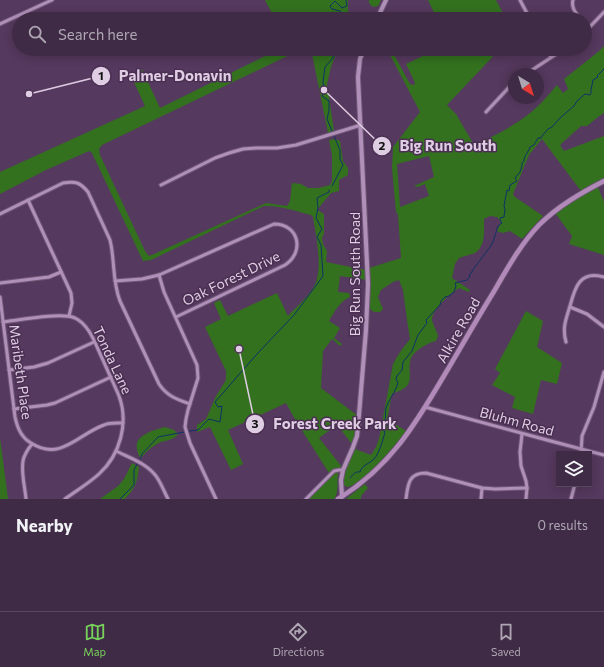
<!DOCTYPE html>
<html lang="en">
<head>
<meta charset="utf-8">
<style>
	body { margin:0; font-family:Commissioner,sans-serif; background:#4b3751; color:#f1f3f6 }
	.controls { position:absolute; right:12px; bottom:12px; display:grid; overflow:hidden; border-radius:0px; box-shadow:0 2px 10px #0003 }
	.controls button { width:36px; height:36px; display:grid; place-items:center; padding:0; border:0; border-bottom:1px solid #59475f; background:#402b46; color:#f1f3f6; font:20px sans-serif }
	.compass { position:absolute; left:508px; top:68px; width:36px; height:36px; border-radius:50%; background:#402b46; box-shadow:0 2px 10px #0003; rotate:142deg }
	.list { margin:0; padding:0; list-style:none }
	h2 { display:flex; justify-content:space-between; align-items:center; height:52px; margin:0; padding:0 16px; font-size:17px }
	h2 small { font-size:13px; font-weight:400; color:#aea7b3 }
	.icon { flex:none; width:22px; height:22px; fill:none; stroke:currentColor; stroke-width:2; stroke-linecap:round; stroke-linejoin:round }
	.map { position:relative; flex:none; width:604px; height:499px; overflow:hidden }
	.search { position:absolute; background:#402b46; box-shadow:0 2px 10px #0003; left:12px; right:12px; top:12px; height:44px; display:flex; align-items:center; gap:10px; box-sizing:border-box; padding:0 14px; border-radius:22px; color:#aea7b3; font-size:15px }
	.sheet { height:112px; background:#402b46 }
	nav { display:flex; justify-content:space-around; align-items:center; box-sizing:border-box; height:56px; border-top:1px solid #59475f; background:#402b46; font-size:11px; color:#aea7b3 }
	nav a { display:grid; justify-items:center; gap:2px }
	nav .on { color:#76d25a }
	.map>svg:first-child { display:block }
</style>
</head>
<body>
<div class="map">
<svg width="604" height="499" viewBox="0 0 604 499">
	<rect width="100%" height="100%" fill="#56395e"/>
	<g fill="#33711f" fill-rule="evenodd">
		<path d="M 265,0 L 348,0 L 348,11 L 356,16 L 355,19 L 275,19 Z"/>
		<path d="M 369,0 L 381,0 L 378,6 L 373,7 L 369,3 Z"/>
		<path d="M 428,0 L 496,0 L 506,19 L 437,19 Z"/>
		<path d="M 604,46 L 604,113 L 598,117 L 587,126 L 581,126 L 560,145 L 564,151 L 604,136 L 604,178 L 581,191 L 542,139 L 529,155 L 513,194 L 515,197 L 543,216 L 522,239 L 510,231 L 503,233 L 497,231 L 501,222 L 497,217 L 490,216 L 484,219 C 484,230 486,246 475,253 C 470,255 464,256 459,258 L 455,264 L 452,278 L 470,290 L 469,292 L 459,288 C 450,294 432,309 432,320 C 433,325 437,331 438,336 L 436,341 C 427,343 411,352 410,362 C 408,370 413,380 406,387 C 403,390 396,392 392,394 L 387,419 L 406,431 C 396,444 363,485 347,487 L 344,485 C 341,474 351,460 355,449 L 371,455 L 376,447 L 379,439 L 393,364 L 400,352 L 410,339 L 407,320 L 403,290 L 399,280 L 393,282 L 381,290 L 378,297 L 383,309 L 380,312 L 374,312 L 370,309 L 370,286 L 369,268 L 401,258 L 398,215 L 396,212 L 392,168 L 393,147 L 420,112 L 387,49 L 391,49 L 410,84 L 414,85 L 415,83 L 406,64 L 427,54 L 425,49 L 500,49 L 447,105 L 456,114 L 474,145 C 496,135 521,123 538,106 C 545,99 551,92 557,85 L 563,93 L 568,89 L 564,79 L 598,52 ZM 429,156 L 434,177 L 414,186 L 418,187 L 425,184 L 429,196 L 400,207 L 397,164 Z"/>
		<path d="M 279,49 L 302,49 L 102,145 L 99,149 L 100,155 L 145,251 L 149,256 L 154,254 L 266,203 L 287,206 L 290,201 L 292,183 L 301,184 L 308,188 L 318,188 L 330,185 L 332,181 L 332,155 L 329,140 L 335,139 L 340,141 L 343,161 L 348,168 L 348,175 L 339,180 L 339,191 L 331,193 L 317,210 L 324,214 L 324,233 L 322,238 L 323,244 L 327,251 L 326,262 L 366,270 L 367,280 L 340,276 L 338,292 L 349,293 L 350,297 C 339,302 335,311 329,321 L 340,328 L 334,338 L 342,344 L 340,346 L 332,339 L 323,351 L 321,388 L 358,416 L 356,430 L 352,444 L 337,425 L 319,438 L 342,467 L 334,469 L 329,473 L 296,421 L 286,403 L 228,430 L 243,464 L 231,470 L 210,427 L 197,432 L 197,425 L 206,419 L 216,396 L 226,380 L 226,371 L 205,327 L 221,319 L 214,303 L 220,300 L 228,316 L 277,293 L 288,316 C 295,308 308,297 313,288 C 324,272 316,236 313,217 L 311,215 C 296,211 279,205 264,206 L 151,260 L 143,261 L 92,153 L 89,151 L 46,170 L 0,194 L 0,172 L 145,106 L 133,80 L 139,77 L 142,69 L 160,108 Z"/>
		<path d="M 311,49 L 338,49 L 331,67 L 327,84 L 334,131 L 328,133 Z"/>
		<path d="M 598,187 L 604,202 L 604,255 L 569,244 L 572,236 L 555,213 L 574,200 Z"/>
		<path d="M 526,311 L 543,321 L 537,347 L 562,363 L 557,384 L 541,380 L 533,414 L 512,408 L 515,397 L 492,385 L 500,373 L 495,369 Z"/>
		<path d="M 165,427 L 174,430 L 178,434 C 174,441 163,440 157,444 C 150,448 146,452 141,458 C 138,455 138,453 137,449 C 134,435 154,430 165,427 Z"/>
		<path d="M 0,438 L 8,499 L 0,499 Z"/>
		<path d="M 132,463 L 139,467 C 137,483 136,487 125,499 L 100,499 L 118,486 L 124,479 Z"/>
		<path d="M 335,473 L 338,473 C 337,482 339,493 334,499 L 309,499 Z"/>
		<path d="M 365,484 L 368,488 L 361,496 L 361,499 L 346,499 Z"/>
	</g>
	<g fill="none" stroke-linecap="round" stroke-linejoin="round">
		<g stroke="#0f3267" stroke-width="1">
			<path d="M 341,19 L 343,15 L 340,11 L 332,9 L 330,6 L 335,1 L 342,8 L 347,6 L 346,0"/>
			<path d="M 332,131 L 327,119 L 329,111 L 329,101 L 322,96 L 324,90 L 323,82 L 325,67 L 333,58 L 334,49"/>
			<path d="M 332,186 L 343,165 L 340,159 L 340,150 L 334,136"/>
			<path d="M 189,431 L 198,430 L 209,419 L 220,422 L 222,406 L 218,407 L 215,402 L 257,354 L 294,315 L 323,276 L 321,245 L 317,237 L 322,229 L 316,218 L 318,208 L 317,198 L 329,192 L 329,190"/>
			<path d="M 140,459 L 142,454 L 158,437 L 184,432"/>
			<path d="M 350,478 C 353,475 355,471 360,472 C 362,465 369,464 374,459 C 379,454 383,440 385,432 L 383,430 C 383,427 385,425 385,421 C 386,417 385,412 386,408 C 389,399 396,392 398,382 L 396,380 L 397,376 L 402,370 L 403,362 L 412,351 L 418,335 L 427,323 L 426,320 L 440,305 L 441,301 L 445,297 L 449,296 L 454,292 L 456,286 L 455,283 L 467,280 L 469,278 L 470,274 L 472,272 L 472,271 L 490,247 L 493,242 L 498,226 L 502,223 L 500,220 L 500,218 L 504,217 L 505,209 L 504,206 L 507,190 L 509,191 L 510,185 L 517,181 L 515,178 L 520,172 L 522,166 L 522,163 L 524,161 C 524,156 528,153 530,147 L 534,145 L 538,138 L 541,138 L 542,136 L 548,129 L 552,127 L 560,118 L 574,106 L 577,101 L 585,94 L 590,95 L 591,93 L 591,90 L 593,80 L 598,77 L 597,76 L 604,69"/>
			<path d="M 120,499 L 134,485 L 134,470 L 137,464"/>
		</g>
		<g stroke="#6f5776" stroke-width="5">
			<g id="minor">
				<path d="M 520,0 L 530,19"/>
				<path d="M 573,0 C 571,8 576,13 580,19"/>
				<path d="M 0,24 L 52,0"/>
				<path d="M 585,32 L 604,12"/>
				<path d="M 547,49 L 551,57"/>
				<path d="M 526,74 L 564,49"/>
				<path d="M 486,112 L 514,82"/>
				<path d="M 161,185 L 215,158 L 229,153 L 243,149 L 257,148 L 277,148 L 296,145 L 361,125"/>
				<path d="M 28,200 L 71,293 L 72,303 L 69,316"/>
				<path d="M 0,214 L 63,183 C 75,181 80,182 88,192 L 110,240 C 115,260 112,281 120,301 L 159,384 C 167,396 176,399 190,404"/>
				<path d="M 159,275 L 164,292 L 197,365 L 198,378 L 188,410 L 186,419 L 185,427 L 190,443 L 216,499"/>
				<path d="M 115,281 L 142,279 L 159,275 L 274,224 C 299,224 305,252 285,265 L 176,317"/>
				<path d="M 0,283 L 49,277 L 61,272"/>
				<path d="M 0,297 L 15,417 C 17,427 22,438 31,443 C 61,462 78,434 104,425 C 110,422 116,423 123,423"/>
				<path d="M 570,307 L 587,314 L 604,327"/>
				<path d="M 3,322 C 20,320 61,312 75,318 C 90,325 96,346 103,360 C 108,372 114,384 119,396 C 129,423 120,455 99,474 C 89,483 76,491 65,499"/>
				<path d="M 566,342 C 562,328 566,319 570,306 C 575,287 580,270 604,277"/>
				<path d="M 9,370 L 34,367 L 48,363 L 94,342"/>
				<path d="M 425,407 L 547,440 L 604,455"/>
				<path d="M 14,409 L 47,405 L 55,403 L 111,377"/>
				<path d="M 522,434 L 520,452 L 521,466 L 526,481 L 527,488 L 526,499"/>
				<path d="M 116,451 C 130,458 146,463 156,476 C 161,483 164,491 168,499"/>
				<path d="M 581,454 L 582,436 L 594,407 L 604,372"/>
				<path d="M 26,499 C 25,487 21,473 23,461 C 24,455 28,449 32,444"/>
				<path d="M 306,499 L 334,471 L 339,470 L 343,470"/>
				<path d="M 406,499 C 408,485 408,473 426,473 L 482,488 L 495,489 L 527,488"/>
				<path d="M 481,499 L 482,488"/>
				<path d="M 571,499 L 575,484"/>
			</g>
		</g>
		<g stroke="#6f5776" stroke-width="6">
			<g id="tertiary">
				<path d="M 377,19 L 386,0"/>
				<path d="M 342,497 L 341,480 L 343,470 L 353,447 L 357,436 L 358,427 L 366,330 L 368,284 L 358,77 L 360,59 L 364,49"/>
			</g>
		</g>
		<g stroke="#6f5776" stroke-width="6">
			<path id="secondary" d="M 338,499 C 390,467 415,425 445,374 C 461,347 477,319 493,293 C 507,269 520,245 539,225 C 558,206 581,193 604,181"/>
		</g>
		<use href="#minor" stroke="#b08fb8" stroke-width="3"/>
		<use href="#tertiary" stroke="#b08fb8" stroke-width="4"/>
		<use href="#secondary" stroke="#b18aba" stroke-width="4.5"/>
	</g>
	<g text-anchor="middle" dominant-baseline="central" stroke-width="3" stroke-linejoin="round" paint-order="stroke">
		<g font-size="14" fill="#decde3" stroke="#4b2f53">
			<text transform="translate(354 274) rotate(-90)">Big Run South Road</text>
			<text transform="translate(231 278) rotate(-26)">Oak Forest Drive</text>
			<text transform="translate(458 330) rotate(-60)">Alkire Road</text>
			<text transform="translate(113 360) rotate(65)">Tonda Lane</text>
			<text transform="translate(21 372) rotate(82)">Maribeth Place</text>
			<text transform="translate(517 421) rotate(15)">Bluhm Road</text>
		</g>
	</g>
	<path fill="none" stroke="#decde3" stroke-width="1.5" d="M29 94L101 76M324 90L382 146M239 349L255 424"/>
	<g fill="#decde3" stroke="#4b2f53" stroke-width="1.5">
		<circle cx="29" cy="94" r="4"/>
		<circle cx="324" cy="90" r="4"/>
		<circle cx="239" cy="349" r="4"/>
		<circle cx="101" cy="76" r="10"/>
		<circle cx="382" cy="146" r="10"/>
		<circle cx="255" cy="424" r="10"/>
	</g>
	<g font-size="12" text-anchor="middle" font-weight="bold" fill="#111">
		<text x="101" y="80">1</text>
		<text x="382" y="150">2</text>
		<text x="255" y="428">3</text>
	</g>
	<g font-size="15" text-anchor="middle" font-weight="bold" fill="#decde3" stroke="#4b2f53" stroke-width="3" stroke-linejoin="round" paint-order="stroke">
		<text x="175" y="81">Palmer-Donavin</text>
		<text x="448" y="151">Big Run South</text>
		<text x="335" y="429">Forest Creek Park</text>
	</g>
</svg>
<div class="controls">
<button><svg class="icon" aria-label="layers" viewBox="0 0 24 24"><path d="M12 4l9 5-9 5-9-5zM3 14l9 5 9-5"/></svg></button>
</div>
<svg class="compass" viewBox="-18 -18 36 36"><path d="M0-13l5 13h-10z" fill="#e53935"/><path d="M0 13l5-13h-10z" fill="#aea7b3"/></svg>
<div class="search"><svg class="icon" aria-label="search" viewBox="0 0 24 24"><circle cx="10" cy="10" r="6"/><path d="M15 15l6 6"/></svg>Search here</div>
</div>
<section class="sheet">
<h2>Nearby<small>0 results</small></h2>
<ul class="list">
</ul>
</section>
<nav>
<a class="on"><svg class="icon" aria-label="map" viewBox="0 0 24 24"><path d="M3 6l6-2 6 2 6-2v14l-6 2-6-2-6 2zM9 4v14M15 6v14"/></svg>Map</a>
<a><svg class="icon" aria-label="directions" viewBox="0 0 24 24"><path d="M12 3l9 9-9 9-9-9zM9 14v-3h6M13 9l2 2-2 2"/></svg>Directions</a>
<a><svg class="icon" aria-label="saved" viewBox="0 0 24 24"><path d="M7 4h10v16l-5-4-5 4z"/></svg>Saved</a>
</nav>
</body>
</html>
